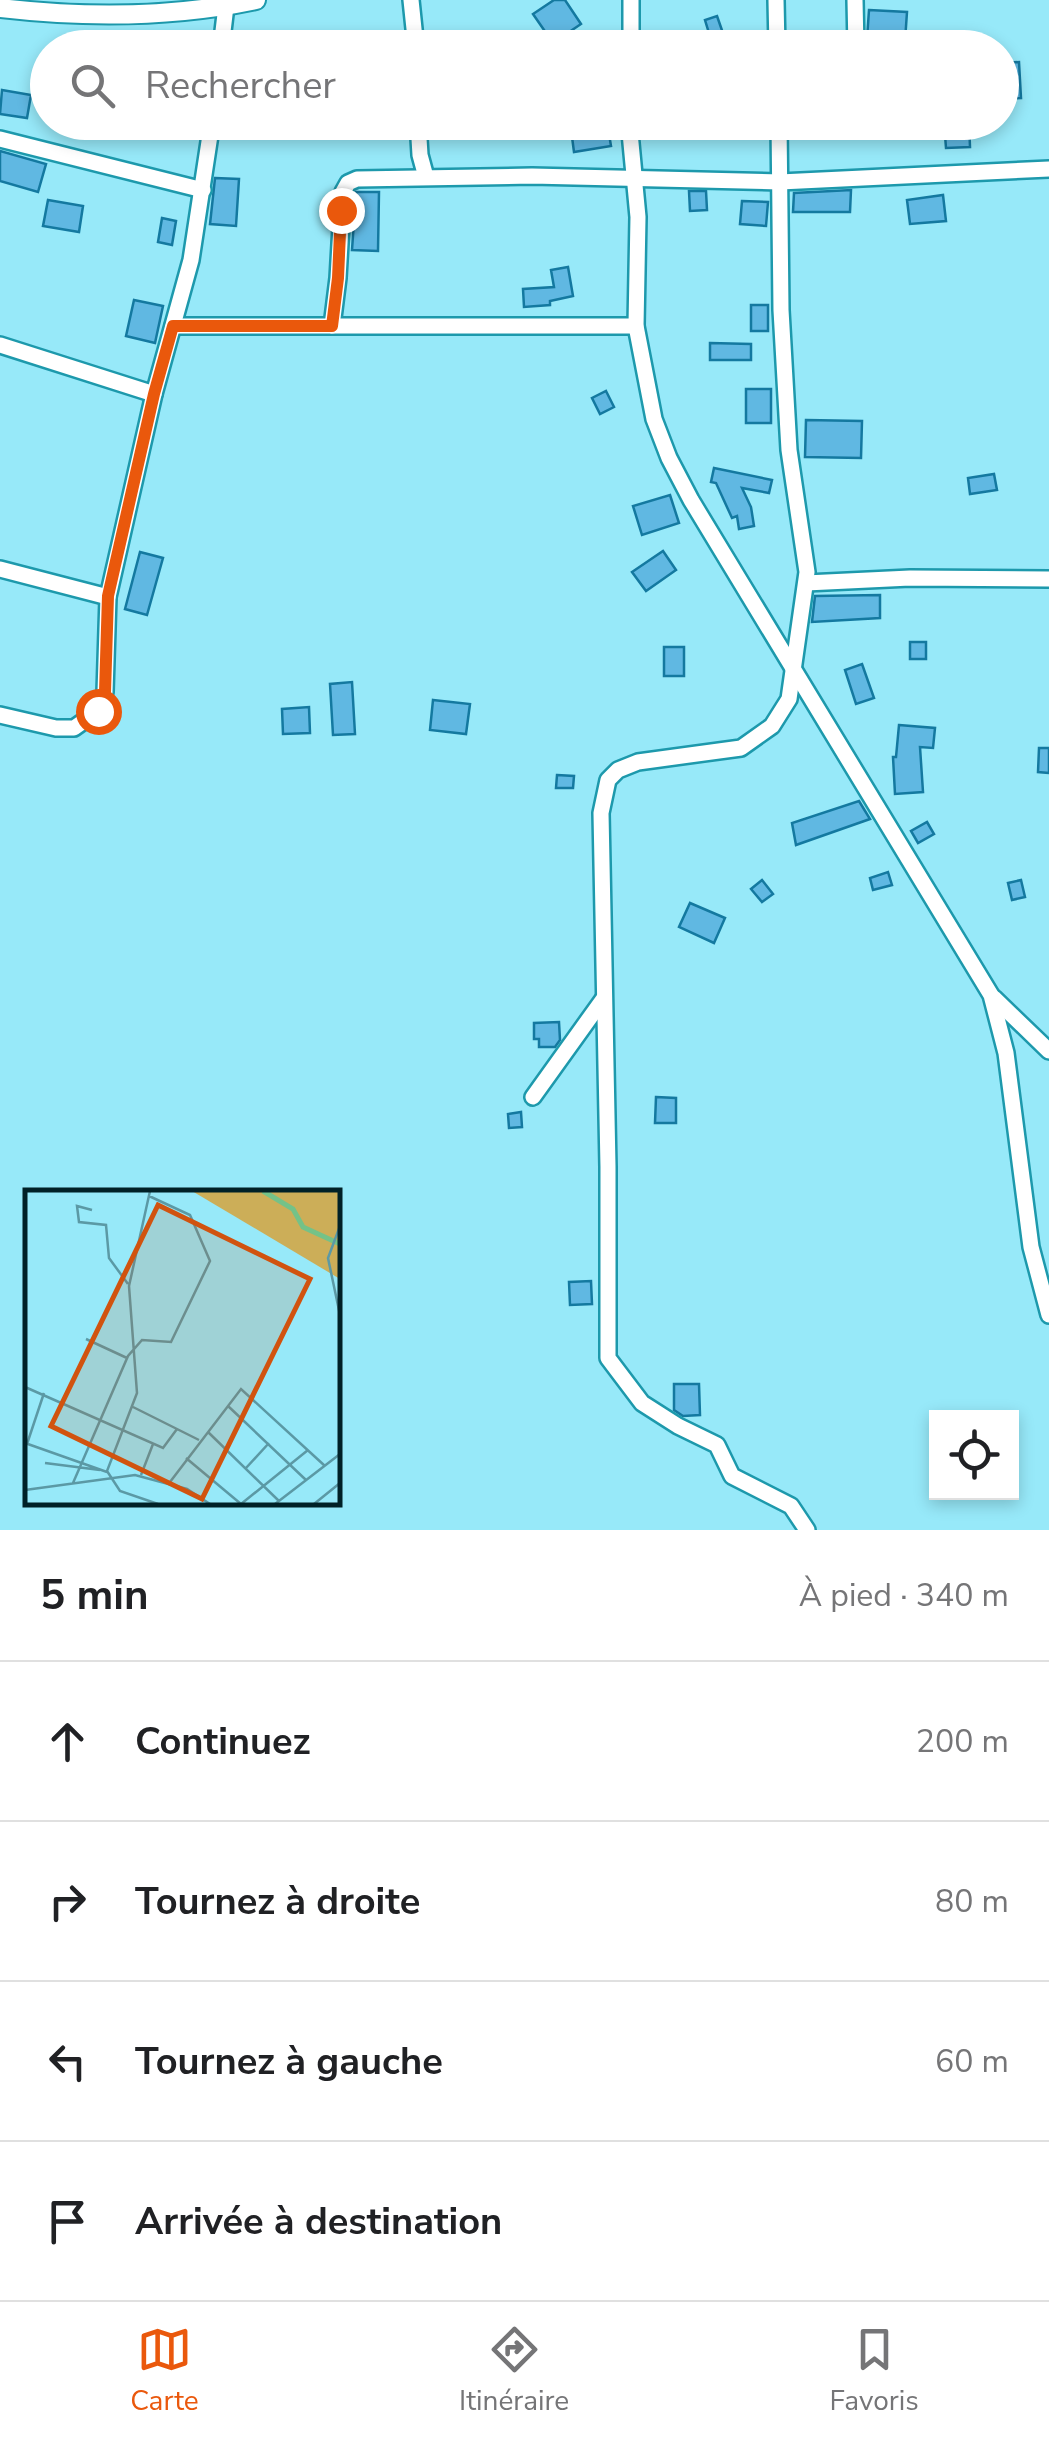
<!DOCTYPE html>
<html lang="fr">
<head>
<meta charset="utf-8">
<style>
	body { margin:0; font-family:"Nunito Sans",sans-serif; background:#f6f6f6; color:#202124 }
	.controls { position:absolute; right:30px; bottom:30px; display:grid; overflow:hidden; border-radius:0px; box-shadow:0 5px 15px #0003 }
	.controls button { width:90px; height:90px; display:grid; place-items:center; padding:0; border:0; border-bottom:2px solid #e0e0e0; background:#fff; color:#202124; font:50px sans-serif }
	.stop { position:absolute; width:30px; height:30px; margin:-22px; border:8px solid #ea580c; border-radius:50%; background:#fff }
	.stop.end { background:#ea580c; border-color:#fff; box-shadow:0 2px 10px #0008 }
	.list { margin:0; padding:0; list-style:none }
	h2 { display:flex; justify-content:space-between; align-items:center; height:130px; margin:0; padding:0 40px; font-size:42px }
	h2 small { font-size:32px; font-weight:400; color:#757577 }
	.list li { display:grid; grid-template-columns:65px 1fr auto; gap:30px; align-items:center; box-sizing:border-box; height:160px; padding:0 40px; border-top:2px solid #e0e0e0 }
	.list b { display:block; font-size:38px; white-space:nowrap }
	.list em { font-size:32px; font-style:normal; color:#757577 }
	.icon { flex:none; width:55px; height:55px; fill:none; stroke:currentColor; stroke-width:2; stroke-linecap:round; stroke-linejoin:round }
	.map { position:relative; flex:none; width:1049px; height:1530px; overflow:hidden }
	.search { position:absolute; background:#fff; box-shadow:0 5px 15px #0003; left:30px; right:30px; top:30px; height:110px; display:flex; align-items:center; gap:25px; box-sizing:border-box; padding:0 35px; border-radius:55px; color:#757577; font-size:38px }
	.sheet { height:770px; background:#fff }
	nav { display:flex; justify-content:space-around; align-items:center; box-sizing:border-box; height:140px; border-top:2px solid #e0e0e0; background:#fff; font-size:28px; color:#757577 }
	nav a { display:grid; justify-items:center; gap:5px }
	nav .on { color:#ea580c }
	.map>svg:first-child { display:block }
</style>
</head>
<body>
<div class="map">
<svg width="1049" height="1530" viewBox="0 0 1049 1530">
	<rect width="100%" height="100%" fill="#97e9f9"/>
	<g fill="#60b8e2" stroke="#1479a0" stroke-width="2.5">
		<path d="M 554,0 L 565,0 L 581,24 L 553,43 L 533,14 Z"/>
		<path d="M 869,10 L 907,12 L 905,41 L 867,39 Z"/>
		<path d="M 717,16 L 725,39 L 712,43 L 705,20 Z"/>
		<path d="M 1019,62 L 1021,98 L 1004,99 L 1002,63 Z"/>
		<path d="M 2,90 L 31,95 L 27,118 L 0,114 Z"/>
		<path d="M 570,122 L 607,122 L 611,146 L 574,152 Z"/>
		<rect x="871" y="122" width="24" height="13"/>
		<path d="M 944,122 L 969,122 L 970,147 L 946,148 Z"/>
		<path d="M 0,151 L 46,164 L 38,192 L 0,181 Z"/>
		<path d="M 215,178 L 239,179 L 236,226 L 210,224 Z"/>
		<path d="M 851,190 L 850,212 L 793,212 L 794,193 Z"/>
		<path d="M 689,191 L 706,191 L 707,210 L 690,211 Z"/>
		<path d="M 356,192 L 379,192 L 378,251 L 352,250 Z"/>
		<path d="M 943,195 L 946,221 L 910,224 L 907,200 Z"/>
		<path d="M 48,200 L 83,206 L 79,232 L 43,226 Z"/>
		<path d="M 742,201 L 768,202 L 766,226 L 740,224 Z"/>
		<path d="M 162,218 L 176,221 L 172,245 L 158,242 Z"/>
		<path d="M 568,267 L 573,296 L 550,301 L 550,305 L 524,307 L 523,289 L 554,287 L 551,270 Z"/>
		<path d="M 134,300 L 163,306 L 155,343 L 126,336 Z"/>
		<rect x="751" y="305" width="17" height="26"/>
		<path d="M 710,343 L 751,344 L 751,360 L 710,360 Z"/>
		<rect x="746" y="389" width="25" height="34"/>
		<path d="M 606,391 L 614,407 L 600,414 L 592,398 Z"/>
		<path d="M 806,420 L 862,421 L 861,458 L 805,457 Z"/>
		<path d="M 714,468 L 772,480 L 769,493 L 742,488 L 751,507 L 754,526 L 739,529 L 737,516 L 732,518 L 716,483 L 711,482 Z"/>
		<path d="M 994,474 L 997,490 L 970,494 L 968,478 Z"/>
		<path d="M 670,495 L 679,523 L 642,535 L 633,506 Z"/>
		<path d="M 663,551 L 676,570 L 646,591 L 632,572 Z"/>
		<path d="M 140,552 L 163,558 L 147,615 L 125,609 Z"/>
		<path d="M 880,595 L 880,618 L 812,622 L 815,596 Z"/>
		<rect x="910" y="642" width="16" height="17"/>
		<rect x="664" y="647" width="20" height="29"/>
		<path d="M 862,664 L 874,698 L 856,704 L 845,670 Z"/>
		<path d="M 352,682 L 355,734 L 333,735 L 330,684 Z"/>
		<path d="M 433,700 L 470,704 L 466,734 L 430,730 Z"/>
		<path d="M 309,707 L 310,733 L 283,734 L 282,709 Z"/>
		<path d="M 899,725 L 935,728 L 933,748 L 920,747 L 923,792 L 895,794 L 893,757 L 896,757 Z"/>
		<path d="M 1039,748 L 1049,748 L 1049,773 L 1038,772 Z"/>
		<path d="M 557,775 L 574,776 L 573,788 L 556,788 Z"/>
		<path d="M 859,801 L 870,819 L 796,845 L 792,823 Z"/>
		<path d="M 927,822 L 934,834 L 918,843 L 911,831 Z"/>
		<path d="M 888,872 L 892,885 L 873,890 L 870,878 Z"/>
		<path d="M 762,880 L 773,894 L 762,902 L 751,889 Z"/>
		<path d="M 1021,880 L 1025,897 L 1012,900 L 1008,883 Z"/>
		<path d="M 690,903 L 725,918 L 714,943 L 679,927 Z"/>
		<path d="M 559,1022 L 560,1040 L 555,1047 L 539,1047 L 539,1039 L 534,1039 L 534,1023 Z"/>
		<path d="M 656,1097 L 676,1098 L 676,1123 L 655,1123 Z"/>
		<path d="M 521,1112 L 522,1127 L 509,1128 L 508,1114 Z"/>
		<path d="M 591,1281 L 592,1304 L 570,1305 L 569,1282 Z"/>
		<path d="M 674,1384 L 699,1384 L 700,1415 L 683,1416 L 674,1410 Z"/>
	</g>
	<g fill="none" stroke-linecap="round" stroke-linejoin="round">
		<g stroke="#1d99ac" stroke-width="20">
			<g id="minor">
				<path d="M 411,0 L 416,48"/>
				<path d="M 631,0 L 631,48"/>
				<path d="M 776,0 L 777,48"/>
				<path d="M 855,0 L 856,48"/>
				<path d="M 221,48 L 226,6"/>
				<path d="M 418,122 L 420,155 L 426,177"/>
				<path d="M 629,122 L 638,217 L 636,326 L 654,419 L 669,458 L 691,500 L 991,995 L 1006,1053 L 1031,1247 L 1049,1315"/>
				<path d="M 779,122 L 781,310 L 789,450 L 807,572 L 789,699 L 772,726 L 741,748 L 638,762 L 618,770 L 608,780 L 601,813 L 608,1167 L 608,1358 L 642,1403 L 678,1426 L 717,1445 L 732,1476 L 791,1506 L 807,1530"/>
				<path d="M 0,139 L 203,190"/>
				<path d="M 173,326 L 636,326"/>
				<path d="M 332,326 L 338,278 L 343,192 L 348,183 L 357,179 L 532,176 L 780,182 L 1049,169"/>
				<path d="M 0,345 L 154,394"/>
				<path d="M 0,569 L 108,597"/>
				<path d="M 806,583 L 910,578 L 1049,579"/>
				<path d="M 0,715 L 56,728 L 74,728 L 98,711 L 105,692 L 108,597 L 154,394 L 191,260 L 212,122"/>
				<path d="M 994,998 L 1049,1051"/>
				<path d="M 533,1097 L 604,998"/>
			</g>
		</g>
		<g stroke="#1d99ac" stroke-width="22">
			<path id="tertiary" d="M 0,8 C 86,18 171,18 256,0"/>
		</g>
		<use href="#minor" stroke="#fff" stroke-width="15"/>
		<use href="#tertiary" stroke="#fff" stroke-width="18"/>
	</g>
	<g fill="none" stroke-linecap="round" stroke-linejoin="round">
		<path stroke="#ea580c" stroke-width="12" d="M 98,711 L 105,692 L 108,596 L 154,394 L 173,326 L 332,326 L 338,278 L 341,210"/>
	</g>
	<g transform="translate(25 1190)">
		<rect width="315" height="315" fill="#97e9f9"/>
		<path d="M 167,1 L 315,1 L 315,89 Z" fill="#ccae58"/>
		<path fill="none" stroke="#74c288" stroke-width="5" d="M 238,1 L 268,19 L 278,37 L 315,54"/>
		<path fill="none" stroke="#5b99a5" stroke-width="2.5" d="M 125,1 L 104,96 L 112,203 L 82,281 L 95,301 L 133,314M 67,20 L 52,16 L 54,32 L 81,35 L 84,68 L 103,94M 315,36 L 303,68 L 315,125M 61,149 L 102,168M 0,197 L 138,258 L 152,239M 203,216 L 281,290M 108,217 L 174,250M 183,242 L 254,311M 0,253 L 82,282M 2,254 L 19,203M 161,268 L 216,314M 20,273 L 75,280M 221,278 L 244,253M 116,285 L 128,254M 145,292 L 216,199 L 300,276M 48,293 L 103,166 L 117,150 L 146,152 L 185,71 L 165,25 L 124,6M 0,300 L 110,285 L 162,299 L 185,314M 216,314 L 283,260M 250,314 L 315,264M 289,314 L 315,293"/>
		<path fill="#d1530f" fill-opacity="0.15" stroke="#d1530f" stroke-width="5" d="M 133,15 L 285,89 L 177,309 L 26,236 Z"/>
		<rect width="315" height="315" fill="none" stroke="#002127" stroke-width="5"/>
	</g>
</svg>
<div class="controls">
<button><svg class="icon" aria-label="locate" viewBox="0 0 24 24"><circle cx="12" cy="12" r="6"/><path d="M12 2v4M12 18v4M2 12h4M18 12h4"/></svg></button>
</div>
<div class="stop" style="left:98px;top:711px"></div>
<div class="stop end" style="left:341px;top:210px"></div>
<div class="search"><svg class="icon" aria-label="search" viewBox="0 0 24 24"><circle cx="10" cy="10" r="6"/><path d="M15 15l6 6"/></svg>Rechercher</div>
</div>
<section class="sheet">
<h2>5 min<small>À pied · 340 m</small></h2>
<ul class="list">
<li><svg class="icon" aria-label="ahead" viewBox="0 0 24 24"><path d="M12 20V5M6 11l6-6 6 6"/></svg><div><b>Continuez</b></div><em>200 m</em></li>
<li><svg class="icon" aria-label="right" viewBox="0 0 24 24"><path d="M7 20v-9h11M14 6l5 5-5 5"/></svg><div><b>Tournez à droite</b></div><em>80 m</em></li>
<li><svg class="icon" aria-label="left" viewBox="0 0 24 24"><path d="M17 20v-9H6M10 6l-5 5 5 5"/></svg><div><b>Tournez à gauche</b></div><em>60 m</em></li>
<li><svg class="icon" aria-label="arrive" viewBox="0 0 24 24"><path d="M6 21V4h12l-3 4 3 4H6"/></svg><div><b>Arrivée à destination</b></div></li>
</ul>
</section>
<nav>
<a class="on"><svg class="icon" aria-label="map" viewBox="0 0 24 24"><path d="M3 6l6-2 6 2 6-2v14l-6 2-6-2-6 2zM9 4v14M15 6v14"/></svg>Carte</a>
<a><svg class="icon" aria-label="directions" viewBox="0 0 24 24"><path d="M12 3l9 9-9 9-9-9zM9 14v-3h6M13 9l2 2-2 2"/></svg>Itinéraire</a>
<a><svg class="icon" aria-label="saved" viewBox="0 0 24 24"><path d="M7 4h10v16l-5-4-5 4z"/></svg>Favoris</a>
</nav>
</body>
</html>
